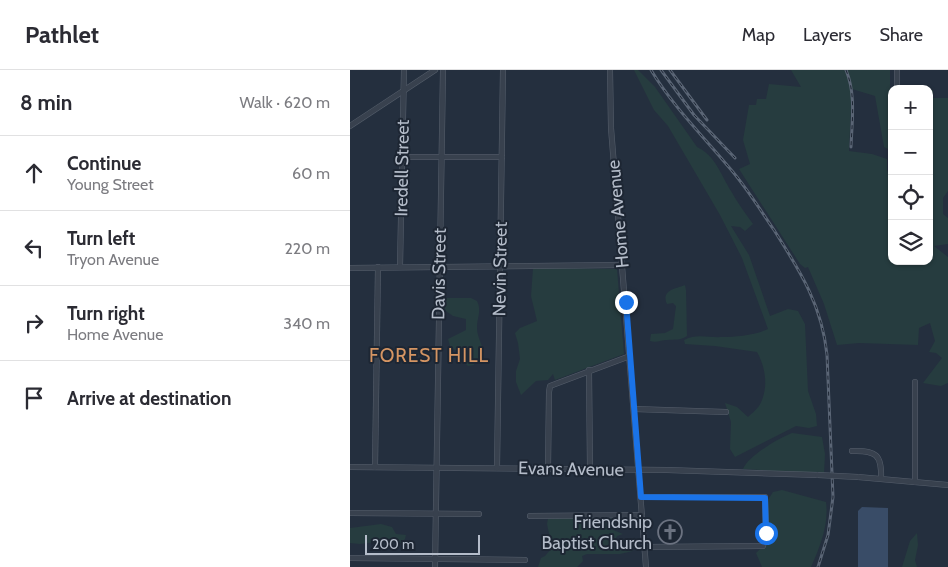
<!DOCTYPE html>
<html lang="en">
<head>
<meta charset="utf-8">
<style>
	body { margin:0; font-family:Cabin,sans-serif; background:#f7f7f7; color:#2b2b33 }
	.controls { position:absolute; right:15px; top:15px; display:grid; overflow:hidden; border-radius:10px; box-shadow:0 1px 4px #0004 }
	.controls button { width:45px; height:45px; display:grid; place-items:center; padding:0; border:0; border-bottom:1px solid #e1e1e2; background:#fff; color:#2b2b33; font:25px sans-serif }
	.scale { position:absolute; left:15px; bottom:12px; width:115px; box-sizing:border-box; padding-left:5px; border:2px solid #b4bcc9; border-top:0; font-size:14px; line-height:18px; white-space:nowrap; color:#b4bcc9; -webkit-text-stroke:4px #1d2633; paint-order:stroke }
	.stop { position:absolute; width:15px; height:15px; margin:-11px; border:4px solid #1a73e8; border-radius:50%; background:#fff }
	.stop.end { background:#1a73e8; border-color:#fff; box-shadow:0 1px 5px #0008 }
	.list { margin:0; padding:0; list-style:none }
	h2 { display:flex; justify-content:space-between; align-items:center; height:65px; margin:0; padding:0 20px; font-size:21px }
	h2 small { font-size:16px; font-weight:400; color:#7c7c81 }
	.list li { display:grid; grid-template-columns:32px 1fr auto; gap:15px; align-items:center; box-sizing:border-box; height:75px; padding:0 20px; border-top:1px solid #e1e1e2 }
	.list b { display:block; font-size:19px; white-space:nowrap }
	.list p { margin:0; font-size:16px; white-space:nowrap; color:#7c7c81 }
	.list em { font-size:16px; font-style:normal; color:#7c7c81 }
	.icon { flex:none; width:28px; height:28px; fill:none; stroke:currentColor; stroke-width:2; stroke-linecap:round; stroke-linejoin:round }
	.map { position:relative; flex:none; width:598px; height:497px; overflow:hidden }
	header { display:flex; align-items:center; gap:30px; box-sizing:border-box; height:70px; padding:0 25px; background:#fff; border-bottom:1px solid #e1e1e2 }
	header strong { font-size:24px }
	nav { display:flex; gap:28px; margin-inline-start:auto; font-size:18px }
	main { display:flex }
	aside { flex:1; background:#fff }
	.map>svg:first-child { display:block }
</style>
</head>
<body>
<header>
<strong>Pathlet</strong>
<nav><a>Map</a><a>Layers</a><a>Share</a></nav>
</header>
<main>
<aside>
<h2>8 min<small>Walk · 620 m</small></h2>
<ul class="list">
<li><svg class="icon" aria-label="ahead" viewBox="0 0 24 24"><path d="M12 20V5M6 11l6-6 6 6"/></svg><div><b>Continue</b><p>Young Street</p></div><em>60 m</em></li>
<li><svg class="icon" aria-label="left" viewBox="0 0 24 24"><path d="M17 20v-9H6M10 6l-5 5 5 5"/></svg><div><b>Turn left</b><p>Tryon Avenue</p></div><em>220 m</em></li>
<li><svg class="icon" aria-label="right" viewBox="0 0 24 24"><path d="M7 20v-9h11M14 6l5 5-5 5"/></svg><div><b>Turn right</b><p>Home Avenue</p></div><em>340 m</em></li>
<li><svg class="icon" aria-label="arrive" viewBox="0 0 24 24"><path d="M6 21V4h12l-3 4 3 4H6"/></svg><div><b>Arrive at destination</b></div></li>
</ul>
</aside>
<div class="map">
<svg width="598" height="497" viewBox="0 0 598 497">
	<rect width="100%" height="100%" fill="#242f3e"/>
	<g fill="#263c3f">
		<path d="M 284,0 L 288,0 L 305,17 L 347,77 C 365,85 371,105 381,121 C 387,132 395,143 403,154 L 395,161 L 390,157 L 381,156 L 399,185 L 420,246 L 438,239 L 448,241 L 455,254 L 458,321 L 466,344 L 467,356 L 459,358 L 446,356 L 385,387 L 380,379 L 381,352 L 375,333 L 387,337 L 398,347 C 401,344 406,340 409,336 C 419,319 416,298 407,282 L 365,276 L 335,274 L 334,270 C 346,263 359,268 372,267 C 386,267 405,265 418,259 L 392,188 L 370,145 L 318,56 L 304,40 Z"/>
		<path d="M 441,0 L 540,0 L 540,66 L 538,79 L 534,77 L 525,26 L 502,19 L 499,81 L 522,84 L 537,89 L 537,100 L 541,111 L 542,109 L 542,191 L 579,191 L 579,20 L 583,20 L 583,28 L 598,28 L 598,121 L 593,128 L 593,144 L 598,148 L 598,174 L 584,176 L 598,187 L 598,313 L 591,316 L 573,313 L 592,288 L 586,283 L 579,282 L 585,271 L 580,253 L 569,258 L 568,275 L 509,273 L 487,275 L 474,234 L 458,197 L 455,198 L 450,194 L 389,99 L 400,94 L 393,70 L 399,35 L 406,35 L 407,29 L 416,29 L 419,14 L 451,17 Z"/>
		<path d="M 183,198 L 267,199 L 274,284 L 205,310 L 203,304 L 198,310 L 186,311 L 171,325 L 166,312 L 166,301 L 170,289 L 168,273 L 165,263 L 170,258 L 187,251 L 181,226 Z"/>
		<path d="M 335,215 L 336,220 L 337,266 C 330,271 325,269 317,270 C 311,270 307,273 300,271 L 301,264 L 315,263 L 323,259 L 326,236 L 323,233 L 317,234 C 311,220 325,219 335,215 Z"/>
		<path d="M 94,228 L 121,228 L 127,231 C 132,241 127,247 127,258 C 127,269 135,277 134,289 L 125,291 L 124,295 L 118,296 L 110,288 L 110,284 L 100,276 L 98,269 L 116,260 L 116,249 L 103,246 L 93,239 Z"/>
		<path d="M 442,363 L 472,367 L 475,384 L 474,404 L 393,399 C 398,386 429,368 442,363 Z"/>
		<path d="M 432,420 L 476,432 C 479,454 470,477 461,497 L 412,497 L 406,483 L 413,476 L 416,433 L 423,422 Z"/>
		<path d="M 231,447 L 269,447 L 261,459 L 273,464 L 267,466 L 265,470 L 282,472 L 283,481 L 270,484 L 237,484 L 232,486 L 233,491 L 227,497 L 188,497 L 191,488 L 195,486 L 202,478 L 197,454 L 198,449 Z"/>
		<path d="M 31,454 L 42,457 L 46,464 L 56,465 L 55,469 L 51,473 L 34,471 L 10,474 L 0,473 L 0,458 Z"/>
		<path d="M 567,463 L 568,475 L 565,490 L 567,497 L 552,497 L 560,471 Z"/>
	</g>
	<path fill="#394c67" d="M 512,437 L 538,438 L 538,497 L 508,497 L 508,441 Z"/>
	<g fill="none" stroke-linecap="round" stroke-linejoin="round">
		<g stroke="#565f6c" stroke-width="6">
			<g id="minor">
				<path d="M 260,0 L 261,58 L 296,497"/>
				<path d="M 547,19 L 547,0"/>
				<path d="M 0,56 L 85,0"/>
				<path d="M 52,87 L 152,87"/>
				<path d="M 50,197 L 54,0"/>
				<path d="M 0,198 L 272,195"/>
				<path d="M 239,300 L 240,399"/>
				<path d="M 565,312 L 565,412"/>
				<path d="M 284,339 L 376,342"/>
				<path d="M 502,381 C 526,380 532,385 531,408"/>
				<path d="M 0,397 L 317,400 L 468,405"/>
				<path d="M 25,397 L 28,197"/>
				<path d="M 147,398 L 153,0"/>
				<path d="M 198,399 L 199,322 L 200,316 L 280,286"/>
				<path d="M 508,407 L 598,415"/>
				<path d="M 291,427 L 415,427 L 416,463 L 413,476 L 295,477"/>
				<path d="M 0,443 L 129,444"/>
				<path d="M 180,446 L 292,445"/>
				<path d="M 0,488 L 175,490"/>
				<path d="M 85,497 L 93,0"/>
			</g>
		</g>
		<use href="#minor" stroke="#38414e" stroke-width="5"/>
		<g stroke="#5a6575" stroke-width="3">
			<g id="rail">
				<path d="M 301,0 C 322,35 351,64 377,95 C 395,115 409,138 424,160 C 450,201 472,235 477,285 L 483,427 L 478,465 L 468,497"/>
				<path d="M 311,0 L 344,45 L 385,88"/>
				<path d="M 320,0 L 357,50"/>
				<path d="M 496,0 C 506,24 502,51 501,77"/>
			</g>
		</g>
		<use href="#rail" stroke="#1d2633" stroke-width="1" stroke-dasharray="4" stroke-linecap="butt"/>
		<g stroke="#565f6c" stroke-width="6" stroke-linecap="butt">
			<path id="minor-bridge" d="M 468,405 L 508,407"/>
		</g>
		<use href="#minor-bridge" stroke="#38414e" stroke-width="5"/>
	</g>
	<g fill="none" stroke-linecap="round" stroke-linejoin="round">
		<path stroke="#1a73e8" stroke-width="6" d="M 276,232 L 291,427 L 415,428 L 416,463"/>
	</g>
	<defs>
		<g id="church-ring" transform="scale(1.25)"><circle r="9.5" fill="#1d2633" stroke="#6b7280" stroke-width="1.5"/><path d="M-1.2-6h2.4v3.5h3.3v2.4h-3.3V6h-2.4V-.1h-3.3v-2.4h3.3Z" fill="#6b7280"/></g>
	</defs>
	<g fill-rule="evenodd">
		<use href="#church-ring" x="320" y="462"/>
	</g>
	<g text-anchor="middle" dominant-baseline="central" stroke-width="4" stroke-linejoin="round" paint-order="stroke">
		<g font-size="18" fill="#b4bcc9" stroke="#1d2633">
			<text transform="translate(52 98) rotate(-89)">Iredell Street</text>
			<text transform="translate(268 144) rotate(-95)">Home Avenue</text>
			<text transform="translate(150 199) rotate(-89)">Nevin Street</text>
			<text transform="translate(89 204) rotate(-89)">Davis Street</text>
			<text transform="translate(221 399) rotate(1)">Evans Avenue</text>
		</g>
		<g font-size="18" fill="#b4bcc9" stroke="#1d2633" text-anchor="end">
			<text x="302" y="452">Friendship<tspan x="302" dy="21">Baptist Church</tspan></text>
		</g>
		<g font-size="19" letter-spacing="1" fill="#d59563" stroke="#1d2633">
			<text x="79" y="285">FOREST HILL</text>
		</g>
	</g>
</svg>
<div class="controls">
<button>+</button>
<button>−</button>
<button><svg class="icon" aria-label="locate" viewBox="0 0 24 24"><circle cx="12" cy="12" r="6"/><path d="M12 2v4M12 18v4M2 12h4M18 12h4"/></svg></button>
<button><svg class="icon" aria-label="layers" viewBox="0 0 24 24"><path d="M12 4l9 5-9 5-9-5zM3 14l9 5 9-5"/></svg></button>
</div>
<div class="scale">200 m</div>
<div class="stop" style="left:416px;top:463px"></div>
<div class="stop end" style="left:276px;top:232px"></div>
</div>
</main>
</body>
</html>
